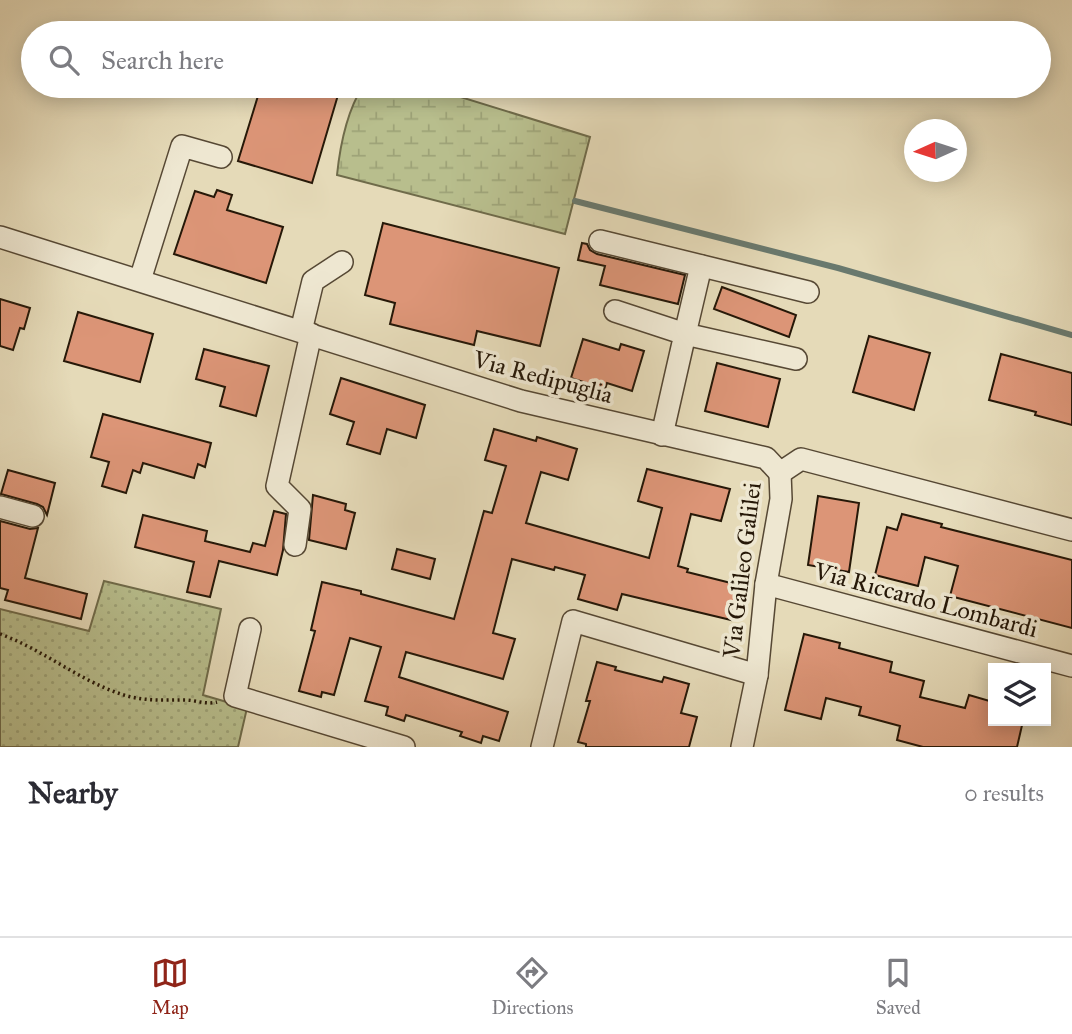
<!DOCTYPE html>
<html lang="en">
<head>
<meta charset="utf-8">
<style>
	body { margin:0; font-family:"IM FELL Great Primer",serif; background:#f7f7f7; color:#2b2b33 }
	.controls { position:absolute; right:21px; bottom:21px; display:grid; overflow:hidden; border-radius:0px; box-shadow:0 4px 18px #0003 }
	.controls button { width:63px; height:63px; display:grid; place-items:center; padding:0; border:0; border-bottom:2px solid #e1e1e2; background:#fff; color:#2b2b33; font:35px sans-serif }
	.compass { position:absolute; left:904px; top:119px; width:63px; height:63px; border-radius:50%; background:#fff; box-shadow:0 4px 18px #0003; rotate:267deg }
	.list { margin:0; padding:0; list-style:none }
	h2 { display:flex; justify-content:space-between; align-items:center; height:91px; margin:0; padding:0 28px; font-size:30px }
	h2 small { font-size:23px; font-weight:400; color:#7c7c81 }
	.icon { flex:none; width:38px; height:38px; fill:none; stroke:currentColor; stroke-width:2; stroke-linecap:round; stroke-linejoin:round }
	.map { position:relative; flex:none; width:1072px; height:747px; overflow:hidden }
	.search { position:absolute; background:#fff; box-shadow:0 4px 18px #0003; left:21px; right:21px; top:21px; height:77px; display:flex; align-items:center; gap:18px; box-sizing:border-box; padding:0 24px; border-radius:38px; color:#7c7c81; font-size:26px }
	.sheet { height:189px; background:#fff }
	nav { display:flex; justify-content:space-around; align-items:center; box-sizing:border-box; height:98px; border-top:2px solid #e1e1e2; background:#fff; font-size:19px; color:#7c7c81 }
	nav a { display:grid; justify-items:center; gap:4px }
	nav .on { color:#8f2418 }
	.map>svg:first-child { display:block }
</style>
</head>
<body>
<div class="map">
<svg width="1072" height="747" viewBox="0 0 1072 747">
	<defs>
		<pattern id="wetland-marsh" width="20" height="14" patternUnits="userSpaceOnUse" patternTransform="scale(1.75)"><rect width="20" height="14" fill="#b8be8d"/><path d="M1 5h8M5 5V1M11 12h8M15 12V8" fill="none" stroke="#9ea378"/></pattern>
		<pattern id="garden-dots" width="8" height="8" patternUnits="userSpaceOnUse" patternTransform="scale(1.75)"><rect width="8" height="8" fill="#b8be8d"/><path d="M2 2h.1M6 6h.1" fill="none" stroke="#9ea378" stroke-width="1.8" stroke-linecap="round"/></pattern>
	</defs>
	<rect width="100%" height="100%" fill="#e5dab8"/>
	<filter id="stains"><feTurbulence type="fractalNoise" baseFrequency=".00286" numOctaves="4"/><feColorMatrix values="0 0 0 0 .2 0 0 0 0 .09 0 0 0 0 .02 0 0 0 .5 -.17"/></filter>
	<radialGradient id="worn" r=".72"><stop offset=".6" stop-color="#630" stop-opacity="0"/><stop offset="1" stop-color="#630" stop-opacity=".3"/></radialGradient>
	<path fill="url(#wetland-marsh)" stroke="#6f6b4a" stroke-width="2" d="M 363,86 L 425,86 L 590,137 L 565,234 L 337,175 C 340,146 347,111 363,86 Z"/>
	<path fill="url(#garden-dots)" stroke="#6f6b4a" stroke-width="2" d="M 104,581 L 221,609 L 203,695 L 247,708 L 238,747 L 0,747 L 0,609 L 89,631 Z"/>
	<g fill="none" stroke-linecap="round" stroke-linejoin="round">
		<path stroke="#69796e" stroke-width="6" d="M 575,201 L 838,268 L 1072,335"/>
	</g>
	<g fill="#dc9577" stroke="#261808" stroke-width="2">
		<path d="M 261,86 L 307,86 L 338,95 L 312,183 L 238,161 Z"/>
		<path d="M 217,190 L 232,195 L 227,210 L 283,227 L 266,283 L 174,254 L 195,191 L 214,197 Z"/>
		<path d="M 383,223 L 559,268 L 540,346 L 477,331 L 474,345 L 390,324 L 395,303 L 365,295 Z"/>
		<path d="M 582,243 L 587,244 L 590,250 L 597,254 L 685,275 L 678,304 L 600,285 L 605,266 L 578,260 Z"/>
		<path d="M 722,287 L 796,315 L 789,337 L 714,309 Z"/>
		<path d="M 0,299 L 30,308 L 24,329 L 20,328 L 13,350 L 0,346 Z"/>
		<path d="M 78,312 L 153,334 L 140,382 L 64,361 Z"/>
		<path d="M 869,336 L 930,353 L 914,410 L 853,392 Z"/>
		<path d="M 583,339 L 619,350 L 621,344 L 644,351 L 632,391 L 607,383 L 605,389 L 571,378 Z"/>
		<path d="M 204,349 L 269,366 L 256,416 L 220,406 L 225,387 L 196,379 Z"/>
		<path d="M 1001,354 L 1072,373 L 1072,425 L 1035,415 L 1036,412 L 989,400 Z"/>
		<path d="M 717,363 L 780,379 L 768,427 L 705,411 Z"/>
		<path d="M 341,378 L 425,405 L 416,438 L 387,429 L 380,454 L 347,444 L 354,422 L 330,414 Z"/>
		<path d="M 103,414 L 211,443 L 205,467 L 198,464 L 194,478 L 143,463 L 140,473 L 133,470 L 126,493 L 102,486 L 109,462 L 91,457 Z"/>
		<path d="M 494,429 L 536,441 L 537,437 L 577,449 L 568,480 L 541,472 L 526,523 L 649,558 L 662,508 L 638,501 L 647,469 L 730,489 L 721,521 L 691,514 L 678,566 L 688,569 L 687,572 L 739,585 L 731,620 L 622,594 L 617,610 L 578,599 L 585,575 L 555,567 L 554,570 L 512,559 L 493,633 L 515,639 L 503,679 L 406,652 L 399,677 L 508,712 L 499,741 L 483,736 L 481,743 L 460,736 L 462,732 L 406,715 L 404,721 L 386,715 L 388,707 L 365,701 L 381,647 L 350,638 L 334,695 L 322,692 L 321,697 L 299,691 L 315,631 L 311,630 L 322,582 L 361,591 L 361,594 L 454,619 L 484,511 L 492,513 L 506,466 L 485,460 Z"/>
		<path d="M 8,470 L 55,483 L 47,515 L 43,507 L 37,504 L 1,494 Z"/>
		<path d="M 313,495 L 346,504 L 345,510 L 355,513 L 346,549 L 309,540 Z"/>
		<path d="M 818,496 L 859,503 L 849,572 L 808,565 Z"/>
		<path d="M 274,511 L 286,514 L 283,550 L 277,575 L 219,561 L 210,597 L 187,592 L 194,562 L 135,547 L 143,515 L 207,531 L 205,541 L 250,552 L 253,543 L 265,546 Z"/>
		<path d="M 902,514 L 942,524 L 941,527 L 1072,560 L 1072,628 L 950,596 L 958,566 L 925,557 L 918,586 L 875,575 L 887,527 L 897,530 Z"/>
		<path d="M 0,521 L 30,529 L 38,528 L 25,578 L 87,594 L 81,619 L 5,600 L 8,590 L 0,588 Z"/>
		<path d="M 397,549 L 435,559 L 430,579 L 392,569 Z"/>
		<path d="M 804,634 L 840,643 L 839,648 L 892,662 L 890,672 L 924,681 L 920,697 L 965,708 L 969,695 L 993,702 L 993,721 L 1023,721 L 1017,747 L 923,747 L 897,740 L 900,726 L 859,715 L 861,707 L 826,698 L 821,719 L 785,710 Z"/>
		<path d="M 597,662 L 616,667 L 615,670 L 662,682 L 664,677 L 689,684 L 681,713 L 697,717 L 689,747 L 586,747 L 586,744 L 578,742 L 590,701 L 586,701 Z"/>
	</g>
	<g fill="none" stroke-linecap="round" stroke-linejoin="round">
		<g stroke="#564834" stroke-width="24">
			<g id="minor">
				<path d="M 0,237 L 521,401 L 766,458 L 780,473 L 801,459 L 1072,530"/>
				<path d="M 600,241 L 808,292"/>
				<path d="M 701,266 L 685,334 L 796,359"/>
				<path d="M 140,280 L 182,146 L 221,157"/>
				<path d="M 615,311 L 685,334 L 662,435"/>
				<path d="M 301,331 L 313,281 L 342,262"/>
				<path d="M 0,507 L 33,516"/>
				<path d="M 295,545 L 300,509 L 277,486 L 311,334"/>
				<path d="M 766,584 L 1072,666"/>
				<path d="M 250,629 L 235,696 L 404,747"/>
				<path d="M 542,747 L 573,621 L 757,675"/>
				<path d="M 742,747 L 757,675 L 766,584 L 781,499 L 780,473"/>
			</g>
		</g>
		<path stroke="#261808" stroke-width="3.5" stroke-dasharray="2 3.5" stroke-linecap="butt" d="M 0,634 C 45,650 84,685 131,697 C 149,701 167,700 185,700 C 196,700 206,705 217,702"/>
		<use href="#minor" stroke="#eee7d1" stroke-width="21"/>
	</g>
	<g text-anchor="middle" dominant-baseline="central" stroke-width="7" stroke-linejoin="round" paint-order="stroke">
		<g font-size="24" fill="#261808" stroke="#eee7d1">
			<text transform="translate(543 377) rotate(15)">Via Redipuglia</text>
			<text transform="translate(742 570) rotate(-83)">Via Galileo Galilei</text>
			<text transform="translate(926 600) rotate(15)">Via Riccardo Lombardi</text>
		</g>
	</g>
	<rect width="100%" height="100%" filter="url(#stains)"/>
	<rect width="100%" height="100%" fill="url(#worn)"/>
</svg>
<div class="controls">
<button><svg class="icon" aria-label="layers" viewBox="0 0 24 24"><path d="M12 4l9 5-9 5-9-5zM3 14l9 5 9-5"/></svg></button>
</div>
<svg class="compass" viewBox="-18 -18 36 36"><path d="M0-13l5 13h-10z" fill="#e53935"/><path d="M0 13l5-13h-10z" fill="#7c7c81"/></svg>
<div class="search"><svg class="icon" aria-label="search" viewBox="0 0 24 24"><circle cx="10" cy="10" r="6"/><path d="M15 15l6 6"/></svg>Search here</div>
</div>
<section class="sheet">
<h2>Nearby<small>0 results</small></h2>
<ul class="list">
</ul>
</section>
<nav>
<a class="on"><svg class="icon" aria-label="map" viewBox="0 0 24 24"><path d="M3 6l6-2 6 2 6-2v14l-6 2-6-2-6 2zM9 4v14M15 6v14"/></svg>Map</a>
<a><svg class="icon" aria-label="directions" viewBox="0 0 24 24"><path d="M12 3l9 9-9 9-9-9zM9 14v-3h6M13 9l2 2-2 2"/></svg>Directions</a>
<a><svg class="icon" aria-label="saved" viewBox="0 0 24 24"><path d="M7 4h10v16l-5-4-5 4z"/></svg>Saved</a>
</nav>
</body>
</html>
